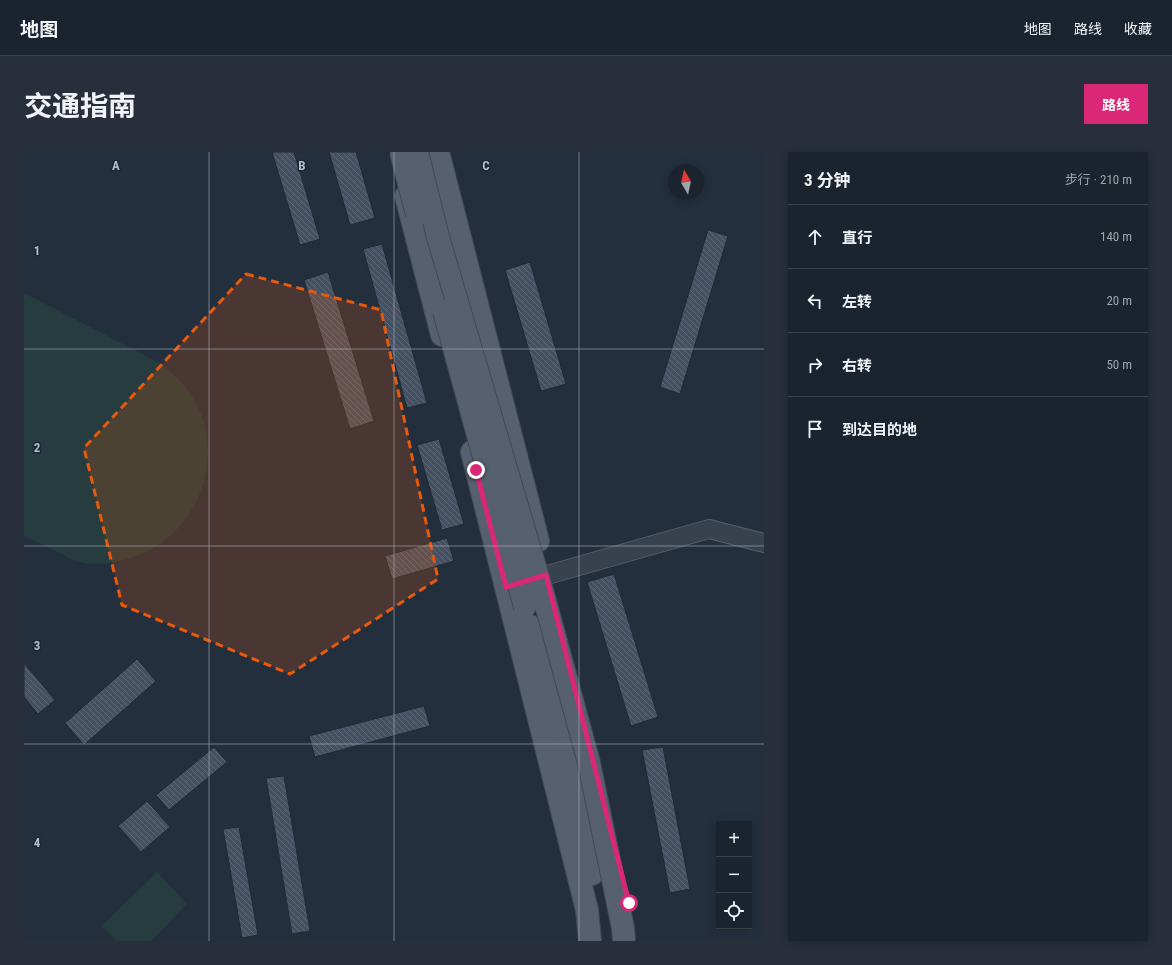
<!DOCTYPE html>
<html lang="zh">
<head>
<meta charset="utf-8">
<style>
	body { margin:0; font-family:"Roboto Condensed","Noto Sans SC",sans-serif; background:#282f3a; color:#f1f3f6 }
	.controls { position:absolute; right:12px; bottom:12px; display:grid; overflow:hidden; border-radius:0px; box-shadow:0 2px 10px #0003 }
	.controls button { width:36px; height:36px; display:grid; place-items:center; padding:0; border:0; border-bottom:1px solid #39404a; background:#1b232e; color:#f1f3f6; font:20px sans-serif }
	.compass { position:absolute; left:644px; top:12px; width:36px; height:36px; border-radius:50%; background:#1b232e; box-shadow:0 2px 10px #0003; rotate:351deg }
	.stop { position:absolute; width:12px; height:12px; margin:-9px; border:3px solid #db2777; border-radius:50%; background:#fff }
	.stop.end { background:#db2777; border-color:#fff; box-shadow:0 1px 4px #0008 }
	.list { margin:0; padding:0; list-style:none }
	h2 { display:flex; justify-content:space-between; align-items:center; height:52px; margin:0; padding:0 16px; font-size:17px }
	h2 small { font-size:13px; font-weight:400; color:#a0a4aa }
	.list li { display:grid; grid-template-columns:26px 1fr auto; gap:12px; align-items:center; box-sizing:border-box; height:64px; padding:0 16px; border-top:1px solid #39404a }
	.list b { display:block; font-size:15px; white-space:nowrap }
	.list em { font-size:13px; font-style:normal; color:#a0a4aa }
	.icon { flex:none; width:22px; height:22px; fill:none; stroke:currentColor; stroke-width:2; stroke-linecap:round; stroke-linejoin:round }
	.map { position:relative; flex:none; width:740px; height:789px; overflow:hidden; border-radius:0px }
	header { display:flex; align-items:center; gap:24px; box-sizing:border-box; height:56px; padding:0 20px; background:#1b232e; border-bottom:1px solid #39404a }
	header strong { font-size:19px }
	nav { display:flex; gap:22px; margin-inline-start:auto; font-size:14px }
	.intro { display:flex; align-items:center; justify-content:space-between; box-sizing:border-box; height:96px; padding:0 24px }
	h1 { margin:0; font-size:28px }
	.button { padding:10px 18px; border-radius:0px; background:#db2777; color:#fff; font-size:14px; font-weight:700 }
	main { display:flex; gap:24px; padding:0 24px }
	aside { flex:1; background:#1b232e; border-radius:0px; box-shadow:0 2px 10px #0003 }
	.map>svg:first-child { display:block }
</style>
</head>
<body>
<header>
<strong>地图</strong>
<nav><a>地图</a><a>路线</a><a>收藏</a></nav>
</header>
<div class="intro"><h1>交通指南</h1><a class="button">路线</a></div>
<main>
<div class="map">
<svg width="740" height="789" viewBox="0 0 740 789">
	<defs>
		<pattern id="building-back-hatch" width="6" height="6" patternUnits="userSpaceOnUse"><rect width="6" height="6" fill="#455162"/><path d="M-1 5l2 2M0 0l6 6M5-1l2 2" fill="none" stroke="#5d6877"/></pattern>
	</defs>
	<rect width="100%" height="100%" fill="#242f3e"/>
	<g fill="#263c3f">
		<path d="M 0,141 L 134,210 C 151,222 165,236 174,255 C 202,315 168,388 106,406 C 91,411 70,414 55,410 C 49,409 43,405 38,402 C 26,396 13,390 0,384 Z"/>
		<path d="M 133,720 L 163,752 L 127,789 L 92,789 L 78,774 Z"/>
	</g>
	<g fill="url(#building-back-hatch)" stroke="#1f2835">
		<path d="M 248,0 L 270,0 L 296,87 L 276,93 Z"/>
		<path d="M 305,0 L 332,0 L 351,66 L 326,73 Z"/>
		<path d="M 684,78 L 704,84 L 656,242 L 636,235 Z"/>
		<path d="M 358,92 L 403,251 L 383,256 L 339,97 Z"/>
		<path d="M 506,110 L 542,232 L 517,239 L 481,118 Z"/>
		<path d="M 304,120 L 350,269 L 326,277 L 280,128 Z"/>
		<path d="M 415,287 L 440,372 L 418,378 L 393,293 Z"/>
		<path d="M 423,386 L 430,409 L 368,427 L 361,404 Z"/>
		<path d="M 590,422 L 634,565 L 607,574 L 563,430 Z"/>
		<path d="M 113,507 L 132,529 L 60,593 L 41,571 Z"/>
		<path d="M 0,511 L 31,548 L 14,562 L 0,545 Z"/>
		<path d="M 400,554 L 406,574 L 291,605 L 285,584 Z"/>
		<path d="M 190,595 L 203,610 L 145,658 L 132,643 Z"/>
		<path d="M 639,595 L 666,737 L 646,741 L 618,598 Z"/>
		<path d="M 260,624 L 286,779 L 268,782 L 242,626 Z"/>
		<path d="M 123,649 L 146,675 L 117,700 L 94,674 Z"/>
		<path d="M 215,675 L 234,783 L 218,786 L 199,677 Z"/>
	</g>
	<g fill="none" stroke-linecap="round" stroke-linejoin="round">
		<g stroke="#565f6c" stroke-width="20">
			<path id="minor" d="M 502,429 L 685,377 L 740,391"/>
		</g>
		<g stroke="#414a57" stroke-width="24">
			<g id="major">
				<path d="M 414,0 L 514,389"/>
				<path d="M 382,44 L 418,183"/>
				<path d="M 448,300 L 563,758 L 566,789"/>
				<path d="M 506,474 L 547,613 L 568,722"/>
			</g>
		</g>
		<use href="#minor" stroke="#38414e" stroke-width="18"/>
		<use href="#major" stroke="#56606e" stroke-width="22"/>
		<g stroke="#414a57" stroke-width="24" stroke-linecap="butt">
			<g id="major-bridge">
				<path d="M 377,0 L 393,63"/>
				<path d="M 393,0 L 414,85 L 521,449 L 565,611 L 599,776 L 600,789"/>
				<path d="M 420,159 L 501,455"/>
			</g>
		</g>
		<use href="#major-bridge" stroke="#56606e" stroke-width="22"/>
	</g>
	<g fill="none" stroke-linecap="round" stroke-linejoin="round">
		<path stroke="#db2777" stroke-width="5" d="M 452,318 L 482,435 L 522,423 L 605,751"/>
	</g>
	<path fill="#e8590c" fill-opacity="0.2" stroke="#e8590c" stroke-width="3" stroke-dasharray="8 5" stroke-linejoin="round" d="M 222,122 L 357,158 L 414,427 L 266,522 L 98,453 L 60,296 Z"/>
	<path fill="none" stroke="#b4bcc9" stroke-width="1" stroke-opacity="0.55" d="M 185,0 L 185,789M 370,0 L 370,789M 555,0 L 555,789M 0,197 L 740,197M 0,394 L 740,394M 0,592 L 740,592"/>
	<g font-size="13" text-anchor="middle" font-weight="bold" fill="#b4bcc9" stroke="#1d2633" stroke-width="3" stroke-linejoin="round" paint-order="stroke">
		<text x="92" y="18">A</text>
		<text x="278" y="18">B</text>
		<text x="462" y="18">C</text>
		<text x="13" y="103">1</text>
		<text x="13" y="300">2</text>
		<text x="13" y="498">3</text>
		<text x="13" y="695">4</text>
	</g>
</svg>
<div class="controls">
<button>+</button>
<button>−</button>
<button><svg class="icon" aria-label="locate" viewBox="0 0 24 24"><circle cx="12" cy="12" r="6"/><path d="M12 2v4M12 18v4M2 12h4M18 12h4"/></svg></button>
</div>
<svg class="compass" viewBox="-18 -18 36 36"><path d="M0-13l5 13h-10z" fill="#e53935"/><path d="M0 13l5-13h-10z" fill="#a0a4aa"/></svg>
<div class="stop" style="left:605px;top:751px"></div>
<div class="stop end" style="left:452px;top:318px"></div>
</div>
<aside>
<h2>3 分钟<small>步行 · 210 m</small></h2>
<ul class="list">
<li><svg class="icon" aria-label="ahead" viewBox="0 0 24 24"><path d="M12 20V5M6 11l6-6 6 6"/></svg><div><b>直行</b></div><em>140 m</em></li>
<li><svg class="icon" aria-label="left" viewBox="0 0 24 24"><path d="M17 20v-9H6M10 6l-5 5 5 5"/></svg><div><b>左转</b></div><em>20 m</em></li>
<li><svg class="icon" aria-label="right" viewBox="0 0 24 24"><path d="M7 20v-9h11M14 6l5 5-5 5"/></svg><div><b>右转</b></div><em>50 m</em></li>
<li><svg class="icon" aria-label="arrive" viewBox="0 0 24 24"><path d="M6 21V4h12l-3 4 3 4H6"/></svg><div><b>到达目的地</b></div></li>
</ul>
</aside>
</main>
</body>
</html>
